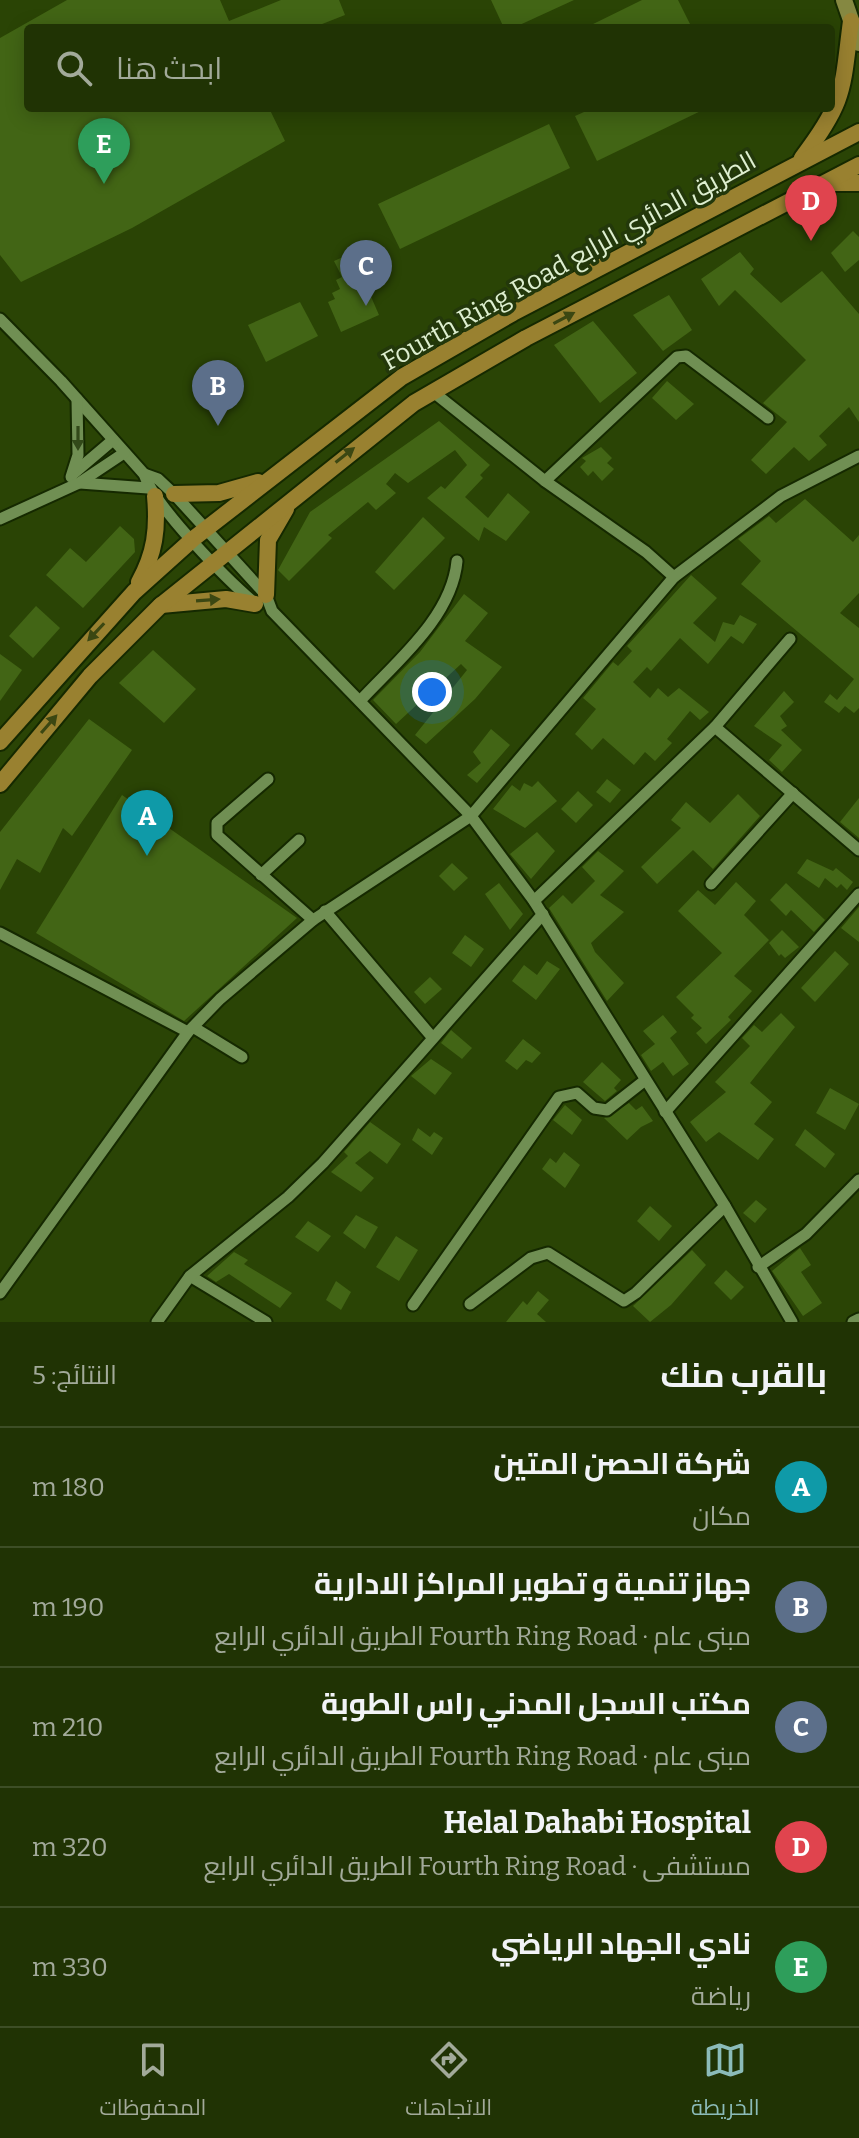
<!DOCTYPE html>
<html lang="ar">
<head>
<meta charset="utf-8">
<style>
	body { margin:0; font-family:Bitter,Cairo,serif; background:#2d3f13; color:#f1f3f6; direction:rtl }
	.you { position:absolute; left:432px; top:692px; width:28px; height:28px; margin:-20px; border:6px solid #fff; border-radius:50%; background:#1a73e8; box-shadow:0 0 0 12px #1a73e833 }
	.badge { display:grid; place-items:center; width:52px; height:52px; border-radius:50%; background:#8bbbb9; color:#fff; font-size:26px; font-weight:700 }
	.pin { position:absolute; translate:-50% -66px; filter:drop-shadow(0 2px 4px #0008) }
	.pin::after { content:''; position:absolute; top:42px; width:28px; height:24px; background:inherit; clip-path:polygon(0 0,100% 0,50% 100%) }
	.list { margin:0; padding:0; list-style:none }
	h2 { display:flex; justify-content:space-between; align-items:center; height:104px; margin:0; padding:0 32px; font-size:34px }
	h2 small { font-size:26px; font-weight:400; color:#a2aa9a }
	.list li { display:grid; grid-template-columns:52px 1fr auto; gap:24px; align-items:center; box-sizing:border-box; height:120px; padding:0 32px; border-top:2px solid #3d4e26 }
	.list b { display:block; font-size:30px; white-space:nowrap }
	.list p { margin:0; font-size:26px; white-space:nowrap; color:#a2aa9a }
	.list em { font-size:26px; font-style:normal; color:#a2aa9a }
	.icon { flex:none; width:44px; height:44px; fill:none; stroke:currentColor; stroke-width:2; stroke-linecap:round; stroke-linejoin:round }
	.map { position:relative; flex:none; width:859px; height:1322px; overflow:hidden; direction:ltr }
	.search { position:absolute; background:#203304; box-shadow:0 4px 20px #0003; left:24px; right:24px; top:24px; height:88px; display:flex; align-items:center; gap:20px; box-sizing:border-box; padding:0 28px; border-radius:8px; color:#a2aa9a; font-size:30px }
	.sheet { height:704px; background:#203304 }
	nav { display:flex; justify-content:space-around; align-items:center; box-sizing:border-box; height:112px; border-top:2px solid #3d4e26; background:#203304; font-size:22px; color:#a2aa9a }
	nav a { display:grid; justify-items:center; gap:4px }
	nav .on { color:#8bbbb9 }
	.map>svg:first-child { display:block }
</style>
</head>
<body>
<div class="map">
<svg width="859" height="1322" viewBox="0 0 859 1322">
	<rect width="100%" height="100%" fill="#2a4405"/>
	<g fill="#426515">
		<path d="M 67,0 L 220,0 L 229,21 L 281,0 L 339,0 L 345,15 L 312,28 L 28,28 L 28,108 L 269,108 L 285,141 L 132,228 L 21,282 L 0,255 L 0,38 Z"/>
		<path d="M 491,0 L 574,0 L 513,28 L 504,28 Z"/>
		<path d="M 642,0 L 678,0 L 692,28 L 585,28 Z"/>
		<path d="M 593,108 L 707,108 L 597,161 L 575,116 Z"/>
		<path d="M 549,124 L 570,168 L 400,249 L 378,204 Z"/>
		<path d="M 853,231 L 859,237 L 859,260 L 845,272 L 831,253 Z"/>
		<path d="M 740,252 L 754,269 L 750,274 L 781,303 L 822,271 L 859,314 L 859,422 L 849,407 L 819,436 L 827,445 L 809,461 L 794,447 L 766,474 L 751,460 L 787,422 L 763,403 L 806,360 L 735,290 L 719,306 L 701,279 Z"/>
		<path d="M 352,253 L 379,315 L 341,332 L 328,302 L 335,299 L 332,293 L 340,289 L 336,280 L 342,277 L 334,261 Z"/>
		<path d="M 669,295 L 692,330 L 663,351 L 633,315 Z"/>
		<path d="M 300,302 L 318,336 L 266,362 L 248,325 Z"/>
		<path d="M 593,321 L 637,373 L 600,403 L 554,345 Z"/>
		<path d="M 667,381 L 694,404 L 676,420 L 652,398 Z"/>
		<path d="M 439,421 L 490,465 L 480,475 L 483,478 L 465,497 L 488,518 L 508,493 L 530,512 L 506,541 L 484,527 L 479,541 L 427,498 L 441,486 L 445,489 L 467,465 L 455,450 L 408,483 L 395,473 L 386,484 L 396,493 L 376,510 L 368,502 L 328,535 L 332,538 L 289,581 L 278,570 L 310,512 Z"/>
		<path d="M 601,447 L 612,458 L 607,463 L 614,469 L 602,481 L 593,471 L 588,476 L 580,467 L 586,461 L 582,458 Z"/>
		<path d="M 805,499 L 853,542 L 859,535 L 859,593 L 840,613 L 859,628 L 859,708 L 854,713 L 845,706 L 839,713 L 824,702 L 830,694 L 837,700 L 854,679 L 741,584 L 761,561 L 738,539 L 769,516 L 776,523 Z"/>
		<path d="M 423,517 L 445,538 L 394,590 L 375,572 Z"/>
		<path d="M 120,526 L 134,539 L 135,552 L 83,608 L 46,575 L 70,548 L 86,562 Z"/>
		<path d="M 691,575 L 717,598 L 693,623 L 715,642 L 723,622 L 734,625 L 740,615 L 757,624 L 743,644 L 731,636 L 708,664 L 680,638 L 651,671 L 647,667 L 633,682 L 650,698 L 658,688 L 668,697 L 679,688 L 709,712 L 700,720 L 690,711 L 667,739 L 672,743 L 655,761 L 645,752 L 634,765 L 603,738 L 592,750 L 575,734 L 596,709 L 583,698 L 613,662 L 618,666 L 632,651 L 627,646 Z"/>
		<path d="M 464,594 L 488,613 L 465,641 L 502,667 L 475,699 L 426,744 L 415,735 L 467,670 L 461,664 L 396,724 L 373,700 L 420,652 Z"/>
		<path d="M 36,606 L 60,628 L 33,658 L 9,636 Z"/>
		<path d="M 153,650 L 196,689 L 164,723 L 119,683 Z"/>
		<path d="M 0,654 L 22,670 L 0,701 Z"/>
		<path d="M 784,691 L 794,702 L 780,716 L 787,726 L 781,730 L 802,750 L 782,772 L 769,760 L 782,745 L 754,726 Z"/>
		<path d="M 89,719 L 132,750 L 72,836 L 63,828 L 40,873 L 17,859 L 0,890 L 0,832 Z"/>
		<path d="M 491,729 L 510,745 L 477,783 L 467,775 L 481,763 L 473,752 Z"/>
		<path d="M 607,779 L 621,790 L 610,803 L 596,792 Z"/>
		<path d="M 538,781 L 557,801 L 525,828 L 493,809 L 512,785 L 520,791 L 524,783 L 532,787 Z"/>
		<path d="M 578,791 L 593,805 L 576,823 L 561,809 Z"/>
		<path d="M 738,794 L 760,816 L 713,869 L 693,850 L 657,884 L 641,867 L 681,828 L 671,820 L 686,802 L 710,823 Z"/>
		<path d="M 122,795 L 297,918 L 184,1021 L 36,933 Z"/>
		<path d="M 859,798 L 859,838 L 840,822 Z"/>
		<path d="M 537,832 L 555,851 L 531,879 L 510,854 Z"/>
		<path d="M 598,851 L 624,871 L 600,895 L 624,912 L 591,943 L 595,952 L 624,983 L 607,1001 L 549,908 L 563,895 L 572,904 L 595,881 L 582,867 Z"/>
		<path d="M 807,859 L 833,871 L 836,868 L 853,882 L 847,890 L 841,884 L 837,888 L 825,878 L 819,888 L 797,873 Z"/>
		<path d="M 452,863 L 468,878 L 454,891 L 439,876 Z"/>
		<path d="M 736,882 L 756,901 L 744,915 L 769,940 L 734,976 L 752,991 L 728,1017 L 731,1020 L 706,1044 L 696,1033 L 702,1028 L 691,1018 L 694,1015 L 676,997 L 722,953 L 678,911 L 698,890 L 715,905 Z"/>
		<path d="M 499,883 L 523,914 L 510,930 L 485,894 Z"/>
		<path d="M 786,883 L 825,920 L 814,932 L 791,910 L 786,916 L 770,900 Z"/>
		<path d="M 859,907 L 859,942 L 841,928 Z"/>
		<path d="M 782,930 L 799,947 L 785,958 L 781,954 L 779,956 L 769,943 Z"/>
		<path d="M 465,935 L 484,949 L 471,967 L 452,953 Z"/>
		<path d="M 835,951 L 849,964 L 815,1002 L 801,988 Z"/>
		<path d="M 547,961 L 560,969 L 536,1000 L 512,981 L 524,965 L 537,975 Z"/>
		<path d="M 430,977 L 442,989 L 425,1004 L 414,992 Z"/>
		<path d="M 781,1013 L 795,1027 L 750,1083 L 772,1102 L 754,1124 L 774,1139 L 758,1160 L 719,1132 L 706,1142 L 690,1122 L 726,1092 L 715,1082 L 750,1046 L 742,1038 L 754,1025 L 762,1032 Z"/>
		<path d="M 663,1015 L 677,1032 L 670,1038 L 689,1064 L 673,1076 L 663,1062 L 651,1071 L 641,1055 L 655,1044 L 643,1031 Z"/>
		<path d="M 451,1030 L 472,1048 L 462,1059 L 441,1043 Z"/>
		<path d="M 523,1039 L 541,1053 L 532,1063 L 526,1060 L 517,1070 L 505,1061 Z"/>
		<path d="M 431,1059 L 452,1073 L 435,1095 L 411,1076 Z"/>
		<path d="M 602,1062 L 621,1080 L 614,1088 L 617,1091 L 605,1101 L 583,1082 Z"/>
		<path d="M 830,1088 L 859,1104 L 845,1130 L 816,1113 Z"/>
		<path d="M 629,1103 L 636,1110 L 642,1106 L 653,1121 L 641,1127 L 627,1140 L 604,1118 Z"/>
		<path d="M 565,1105 L 582,1120 L 572,1135 L 553,1120 Z"/>
		<path d="M 370,1122 L 401,1144 L 387,1164 L 370,1151 L 355,1163 L 374,1178 L 361,1192 L 331,1172 L 348,1156 L 344,1152 Z"/>
		<path d="M 418,1128 L 430,1137 L 434,1132 L 443,1138 L 432,1155 L 412,1140 Z"/>
		<path d="M 805,1129 L 835,1154 L 825,1168 L 795,1145 Z"/>
		<path d="M 564,1152 L 580,1165 L 565,1188 L 542,1169 L 550,1158 L 556,1163 Z"/>
		<path d="M 756,1200 L 767,1209 L 755,1223 L 743,1213 Z"/>
		<path d="M 650,1206 L 672,1226 L 659,1241 L 637,1221 Z"/>
		<path d="M 356,1215 L 378,1227 L 365,1249 L 343,1233 Z"/>
		<path d="M 308,1221 L 331,1236 L 318,1252 L 295,1237 Z"/>
		<path d="M 396,1236 L 418,1250 L 399,1281 L 376,1267 Z"/>
		<path d="M 800,1248 L 811,1265 L 801,1272 L 822,1303 L 803,1316 L 772,1271 Z"/>
		<path d="M 692,1250 L 706,1265 L 671,1305 L 650,1322 L 633,1306 Z"/>
		<path d="M 234,1252 L 248,1260 L 244,1264 L 292,1293 L 280,1308 L 229,1274 L 216,1282 L 207,1276 Z"/>
		<path d="M 726,1270 L 744,1287 L 731,1300 L 714,1283 Z"/>
		<path d="M 336,1281 L 351,1292 L 341,1310 L 326,1300 Z"/>
		<path d="M 538,1291 L 549,1300 L 537,1314 L 546,1322 L 506,1322 L 523,1301 L 527,1305 Z"/>
	</g>
	<g fill="none" stroke-linecap="round" stroke-linejoin="round">
		<g stroke="#152900" stroke-width="15">
			<g id="street">
				<path d="M 0,319 L 61,381 L 144,474 C 155,507 228,581 257,605"/>
				<path d="M 432,391 L 545,481 L 646,552 L 674,577"/>
				<path d="M 73,474 L 113,440"/>
				<path d="M 144,474 L 158,479 L 174,494 L 266,595 L 272,611 L 471,816 L 534,901 L 725,1206 L 792,1322"/>
				<path d="M 71,477 L 78,455 L 77,399"/>
				<path d="M 545,481 L 677,357 L 686,356 L 768,418"/>
				<path d="M 80,483 L 148,488"/>
				<path d="M 0,519 L 79,483 L 124,453"/>
				<path d="M 360,701 C 396,662 452,617 457,561"/>
				<path d="M 715,727 L 790,639"/>
				<path d="M 268,779 L 217,823 L 217,835 L 313,920"/>
				<path d="M 261,875 L 299,840"/>
				<path d="M 711,884 L 793,793"/>
				<path d="M 534,901 L 715,727 L 859,850"/>
				<path d="M 325,911 L 432,1037"/>
				<path d="M 0,933 L 188,1032"/>
				<path d="M 193,1027 L 242,1057"/>
				<path d="M 665,1112 L 859,894"/>
				<path d="M 758,1267 L 806,1234 L 859,1180"/>
				<path d="M 190,1276 L 266,1322"/>
				<path d="M 0,1293 L 188,1032 L 220,999 L 313,920 L 471,816 L 674,577 L 781,496 L 859,456"/>
				<path d="M 470,1304 L 531,1258 L 548,1253 L 624,1301 L 636,1293 L 725,1206"/>
				<path d="M 413,1305 L 559,1097 L 577,1093 L 594,1108 L 607,1110 L 644,1081"/>
				<path d="M 157,1322 L 190,1276 L 288,1197 L 323,1163 L 543,914"/>
				<path d="M 853,1322 L 859,1319"/>
			</g>
		</g>
		<g stroke="#152900" stroke-width="20">
			<path id="secondary" d="M 844,0 L 859,43"/>
		</g>
		<g stroke="#152900" stroke-width="20">
			<g id="primary">
				<path d="M 802,158 C 846,100 842,90 851,21"/>
				<path d="M 827,183 L 859,183"/>
				<path d="M 174,494 L 219,493 L 258,482"/>
				<path d="M 139,582 C 155,553 158,529 155,496"/>
				<path d="M 266,595 L 268,540 L 286,509"/>
				<path d="M 161,605 L 226,599 L 255,604"/>
				<path d="M 0,742 L 134,592 L 193,539 L 402,377 L 513,313 L 859,132"/>
				<path d="M 0,784 L 90,676 L 160,606 L 414,403 L 526,338 L 859,165"/>
			</g>
		</g>
		<use href="#street" stroke="#708f53" stroke-width="11"/>
		<use href="#secondary" stroke="#858841" stroke-width="16"/>
		<use href="#primary" stroke="#998130" stroke-width="16"/>
	</g>
	<defs><path id="oneway-solid" d="M-6-.8H1V-3.2L6.5 0L1 3.2V.8H-6Z" transform="scale(2)"/></defs>
	<g fill="#3b4712">
		<use href="#oneway-solid" transform="translate(564 318) rotate(-28)"/>
		<use href="#oneway-solid" transform="translate(345 455) rotate(-38)"/>
		<use href="#oneway-solid" transform="translate(208 600) rotate(-4)"/>
		<use href="#oneway-solid" transform="translate(96 632) rotate(133)"/>
		<use href="#oneway-solid" transform="translate(49 724) rotate(-49)"/>
	</g>
	<use fill="#324919" href="#oneway-solid" transform="translate(78 438) rotate(90)"/>
	<g text-anchor="middle" dominant-baseline="central" stroke-width="7" stroke-linejoin="round" paint-order="stroke">
		<g font-size="26" fill="#deefd0" stroke="#23380b">
			<text transform="translate(569 261) rotate(-29)">Fourth Ring Road الطريق الدائري الرابع</text>
		</g>
	</g>
</svg>
<div class="you"></div>
<div class="pin badge" style="left:147px;top:856px;background:#0f9aa8">A</div>
<div class="pin badge" style="left:218px;top:426px;background:#5c6f8a">B</div>
<div class="pin badge" style="left:366px;top:306px;background:#5c6f8a">C</div>
<div class="pin badge" style="left:811px;top:241px;background:#e0444e">D</div>
<div class="pin badge" style="left:104px;top:184px;background:#2e9e5b">E</div>
<div class="search"><svg class="icon" aria-label="search" viewBox="0 0 24 24"><circle cx="10" cy="10" r="6"/><path d="M15 15l6 6"/></svg>ابحث هنا</div>
</div>
<section class="sheet">
<h2>بالقرب منك<small>النتائج: 5</small></h2>
<ul class="list">
<li><span class="badge" style="background:#0f9aa8">A</span><div><b>شركة الحصن المتين</b><p>مكان</p></div><em>180 m</em></li>
<li><span class="badge" style="background:#5c6f8a">B</span><div><b>جهاز تنمية و تطوير المراكز الادارية</b><p>مبنى عام · Fourth Ring Road الطريق الدائري الرابع</p></div><em>190 m</em></li>
<li><span class="badge" style="background:#5c6f8a">C</span><div><b>مكتب السجل المدني راس الطوبة</b><p>مبنى عام · Fourth Ring Road الطريق الدائري الرابع</p></div><em>210 m</em></li>
<li><span class="badge" style="background:#e0444e">D</span><div><b>Helal Dahabi Hospital</b><p>مستشفى · Fourth Ring Road الطريق الدائري الرابع</p></div><em>320 m</em></li>
<li><span class="badge" style="background:#2e9e5b">E</span><div><b>نادي الجهاد الرياضي</b><p>رياضة</p></div><em>330 m</em></li>
</ul>
</section>
<nav>
<a class="on"><svg class="icon" aria-label="map" viewBox="0 0 24 24"><path d="M3 6l6-2 6 2 6-2v14l-6 2-6-2-6 2zM9 4v14M15 6v14"/></svg>الخريطة</a>
<a><svg class="icon" aria-label="directions" viewBox="0 0 24 24"><path d="M12 3l9 9-9 9-9-9zM9 14v-3h6M13 9l2 2-2 2"/></svg>الاتجاهات</a>
<a><svg class="icon" aria-label="saved" viewBox="0 0 24 24"><path d="M7 4h10v16l-5-4-5 4z"/></svg>المحفوظات</a>
</nav>
</body>
</html>
